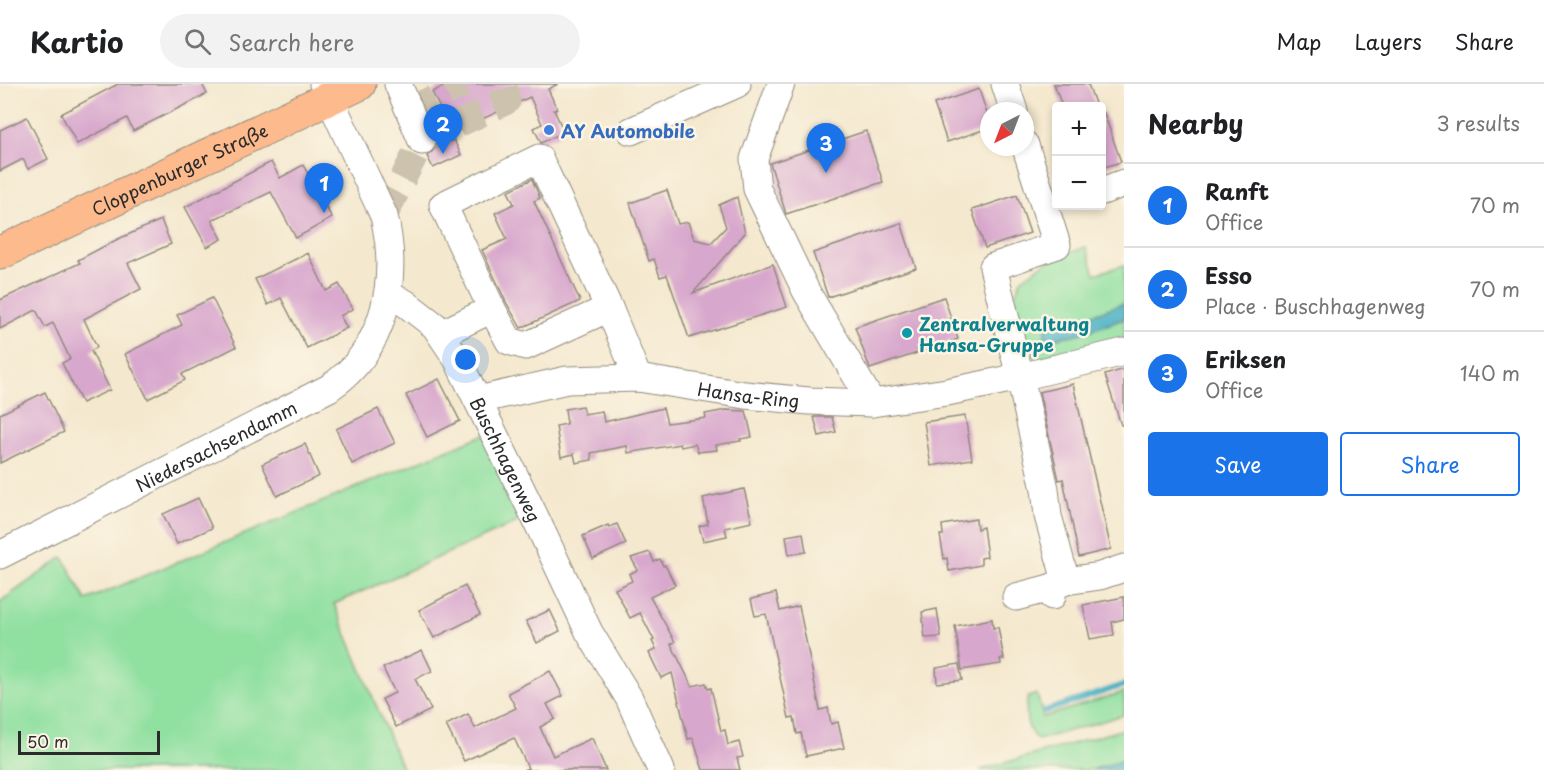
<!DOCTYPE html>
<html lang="en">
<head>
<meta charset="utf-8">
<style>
	body { margin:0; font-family:"Playpen Sans",sans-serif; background:#f2f2f2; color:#202124 }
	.controls { position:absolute; right:18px; top:18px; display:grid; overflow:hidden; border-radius:6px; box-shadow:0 3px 9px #0003 }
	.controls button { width:54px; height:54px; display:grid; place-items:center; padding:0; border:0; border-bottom:2px solid #e0e0e0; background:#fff; color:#202124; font:30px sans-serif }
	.compass { position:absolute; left:980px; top:18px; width:54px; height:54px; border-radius:50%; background:#fff; box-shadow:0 3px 9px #0003; rotate:222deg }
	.scale { position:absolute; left:18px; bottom:15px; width:142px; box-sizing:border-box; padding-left:6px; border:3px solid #2b2b2b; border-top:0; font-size:16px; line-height:21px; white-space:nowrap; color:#2b2b2b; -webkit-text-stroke:4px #fcf5e5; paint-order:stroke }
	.you { position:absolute; left:466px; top:276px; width:21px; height:21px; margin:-15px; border:4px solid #fff; border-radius:50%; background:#1a73e8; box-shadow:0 0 0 9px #1a73e833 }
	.badge { display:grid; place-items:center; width:39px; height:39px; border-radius:50%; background:#1a73e8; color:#fff; font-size:20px; font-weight:700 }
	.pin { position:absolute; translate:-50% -50px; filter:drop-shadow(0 2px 3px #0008) }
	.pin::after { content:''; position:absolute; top:32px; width:21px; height:18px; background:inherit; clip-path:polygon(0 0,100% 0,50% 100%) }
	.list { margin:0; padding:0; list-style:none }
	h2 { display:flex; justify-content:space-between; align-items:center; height:78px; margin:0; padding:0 24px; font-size:26px }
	h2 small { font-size:20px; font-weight:400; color:#757577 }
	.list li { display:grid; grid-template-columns:39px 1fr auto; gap:18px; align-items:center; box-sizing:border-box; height:84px; padding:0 24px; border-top:2px solid #e0e0e0 }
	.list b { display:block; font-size:22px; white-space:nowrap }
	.list p { margin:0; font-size:20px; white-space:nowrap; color:#757577 }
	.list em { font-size:20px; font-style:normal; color:#757577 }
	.actions { display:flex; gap:12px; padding:18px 24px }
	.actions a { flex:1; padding:14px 0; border:2px solid #1a73e8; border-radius:6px; text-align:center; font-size:21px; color:#1a73e8 }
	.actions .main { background:#1a73e8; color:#fff }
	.icon { flex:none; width:33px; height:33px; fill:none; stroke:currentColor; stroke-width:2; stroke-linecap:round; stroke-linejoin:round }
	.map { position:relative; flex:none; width:1124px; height:686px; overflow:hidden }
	header { display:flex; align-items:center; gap:36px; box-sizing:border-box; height:84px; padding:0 30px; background:#fff; border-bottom:2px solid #e0e0e0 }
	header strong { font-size:28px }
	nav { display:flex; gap:33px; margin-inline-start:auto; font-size:21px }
	.search { width:420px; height:54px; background:#f2f2f2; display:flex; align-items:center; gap:15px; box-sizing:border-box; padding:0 21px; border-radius:33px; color:#757577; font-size:22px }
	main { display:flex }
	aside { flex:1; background:#fff }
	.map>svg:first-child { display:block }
</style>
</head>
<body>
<header>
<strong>Kartio</strong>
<div class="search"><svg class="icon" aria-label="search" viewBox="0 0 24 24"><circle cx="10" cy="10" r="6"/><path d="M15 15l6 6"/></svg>Search here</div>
<nav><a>Map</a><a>Layers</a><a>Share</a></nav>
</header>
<main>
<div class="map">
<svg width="1124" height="686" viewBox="0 0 1124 686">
	<rect width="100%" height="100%" fill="#fcf5e5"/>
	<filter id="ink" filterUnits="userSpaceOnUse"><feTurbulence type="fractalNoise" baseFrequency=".0167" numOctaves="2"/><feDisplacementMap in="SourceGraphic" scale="12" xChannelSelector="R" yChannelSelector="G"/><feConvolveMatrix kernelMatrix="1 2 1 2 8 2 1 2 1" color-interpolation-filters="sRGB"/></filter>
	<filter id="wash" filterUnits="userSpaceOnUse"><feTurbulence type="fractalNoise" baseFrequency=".008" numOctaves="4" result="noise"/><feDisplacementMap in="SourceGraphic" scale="24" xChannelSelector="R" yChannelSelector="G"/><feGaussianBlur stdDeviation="1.35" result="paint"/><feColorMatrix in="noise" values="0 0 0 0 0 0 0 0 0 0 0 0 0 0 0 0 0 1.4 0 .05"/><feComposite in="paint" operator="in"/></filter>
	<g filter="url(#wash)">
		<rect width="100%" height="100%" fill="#f4e8ce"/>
		<g fill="#90e0a0" stroke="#5e8666" stroke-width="1.5">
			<path d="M 1086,163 L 1095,190 L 1124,181 L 1124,219 L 1094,230 L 1064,238 L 1044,256 L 1079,250 L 1124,235 L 1124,256 L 1065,271 L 1036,274 L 1020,262 L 1010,222 L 1021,196 L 1049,176 Z"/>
			<path d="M 483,351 L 524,435 L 334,520 L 403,686 L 0,686 L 0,518 L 63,473 L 86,516 Z"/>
			<path d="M 1124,608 L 1124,631 L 1038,656 C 1025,647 1025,627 1028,613 L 1037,610 L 1043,633 Z"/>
			<path d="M 1124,645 L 1124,676 L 1091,686 L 980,686 Z"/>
		</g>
		<g fill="#44afc3" stroke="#386d77" stroke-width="1.5">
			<path d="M 1124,219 L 1124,235 L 1079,250 L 1044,256 L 1046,243 L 1094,230 Z"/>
			<path d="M 1124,676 L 1124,686 L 1091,686 Z"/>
		</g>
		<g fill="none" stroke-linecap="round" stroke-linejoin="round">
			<path stroke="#44afc3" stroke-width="6" d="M 1045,627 L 1124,601"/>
		</g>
		<g id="blocks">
			<g fill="#d8a7cd">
				<path d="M 118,0 L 202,0 L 207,10 L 133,47 L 127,34 L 77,60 L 61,30 Z"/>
				<path d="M 449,0 L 558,0 L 548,5 L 557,25 L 554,26 L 564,48 L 541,59 L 534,44 L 542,40 L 530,13 L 452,49 L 432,8 Z"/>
				<path d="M 1054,0 L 1088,0 L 1096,22 L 1062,22 Z"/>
				<path d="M 979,5 L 989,36 L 989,44 L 947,58 L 934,20 Z"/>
				<path d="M 1104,29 L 1121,78 L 1101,84 L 1101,30 Z"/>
				<path d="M 27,33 L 48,75 L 28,85 L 23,75 L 0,87 L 0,46 Z"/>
				<path d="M 866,47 L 883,98 L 786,130 L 770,79 Z"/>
				<path d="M 454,56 L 461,71 L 433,84 L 427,72 L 435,65 Z"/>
				<path d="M 271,78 L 280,94 L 303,81 L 332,134 L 296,154 L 271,108 L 212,136 L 222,155 L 207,163 L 185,123 Z"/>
				<path d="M 532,95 L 540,114 L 534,117 L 580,217 L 521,244 L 506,218 L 482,166 L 507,155 L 495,129 L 514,120 L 508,107 Z"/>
				<path d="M 667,106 L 678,140 L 688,138 L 694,155 L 711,159 L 726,143 L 719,121 L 737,113 L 745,149 L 693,209 L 773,180 L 787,223 L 689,254 L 667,191 L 660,193 L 654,175 L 649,177 L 630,119 Z"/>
				<path d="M 1017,111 L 1030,149 L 985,164 L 972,126 Z"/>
				<path d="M 161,136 L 171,160 L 128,179 L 141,205 L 84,235 L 97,263 L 91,267 L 110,306 L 82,319 L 62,279 L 70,275 L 53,239 L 45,243 L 36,226 L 0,245 L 0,216 L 80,179 L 78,176 L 116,156 Z"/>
				<path d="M 901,139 L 916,184 L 828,213 L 813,169 Z"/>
				<path d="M 308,169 L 326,207 L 339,200 L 353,225 L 340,232 L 347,244 L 307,264 L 281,214 L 268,221 L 255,195 Z"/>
				<path d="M 944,213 L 958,255 L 870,285 L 855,243 Z"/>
				<path d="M 212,214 L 236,263 L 182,290 L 185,296 L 148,315 L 125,270 L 182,241 L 177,231 Z"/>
				<path d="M 1124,285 L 1124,341 L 1121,341 L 1105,291 Z"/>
				<path d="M 439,295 L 460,337 L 427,353 L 406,311 Z"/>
				<path d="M 1073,300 L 1111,465 L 1079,473 L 1063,395 L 1059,396 L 1039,308 Z"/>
				<path d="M 45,308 L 64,348 L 0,379 L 0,330 Z"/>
				<path d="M 582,322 L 584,330 L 602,327 L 604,338 L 663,324 L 667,339 L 706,334 L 705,330 L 726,326 L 746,327 L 752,353 L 740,355 L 741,357 L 716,361 L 717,366 L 698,368 L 695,360 L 681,363 L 680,360 L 628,369 L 627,362 L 591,369 L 592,376 L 576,379 L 574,370 L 561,373 L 556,342 L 567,340 L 565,325 Z"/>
				<path d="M 378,325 L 395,359 L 352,380 L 336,345 Z"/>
				<path d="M 965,332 L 972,375 L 931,382 L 924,338 Z"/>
				<path d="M 814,333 L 832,333 L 836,348 L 819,352 Z"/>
				<path d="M 305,360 L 319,392 L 277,412 L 262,380 Z"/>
				<path d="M 744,405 L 752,438 L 725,444 L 727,452 L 703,457 L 699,442 L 708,440 L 703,414 Z"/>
				<path d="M 198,414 L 212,444 L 177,460 L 163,430 Z"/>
				<path d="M 976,435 L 977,445 L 983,443 L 987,473 L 981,474 L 981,481 L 949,487 L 947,474 L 944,475 L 940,451 L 943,451 L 942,441 Z"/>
				<path d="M 617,440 L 626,460 L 593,475 L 583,452 L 608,441 L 609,443 Z"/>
				<path d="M 803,449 L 806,468 L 789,471 L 786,452 Z"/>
				<path d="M 650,468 L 654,478 L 660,475 L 663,482 L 665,481 L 675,501 L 650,513 L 675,558 L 671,560 L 692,602 L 706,599 L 708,605 L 711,604 L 721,647 L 725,646 L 728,661 L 739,658 L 743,673 L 737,674 L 740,686 L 703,686 L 693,654 L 688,655 L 672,589 L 661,594 L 649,569 L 656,565 L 652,557 L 654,556 L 640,529 L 630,534 L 615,505 L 632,497 L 629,490 L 638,486 L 631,474 Z"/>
				<path d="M 465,502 L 480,531 L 434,554 L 419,526 Z"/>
				<path d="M 776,509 L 780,527 L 799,522 L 820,626 L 828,624 L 831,640 L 838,638 L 844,664 L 806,672 L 801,649 L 797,650 L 794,633 L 789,634 L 766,530 L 755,532 L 751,515 Z"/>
				<path d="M 1124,513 L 1124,535 L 1112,538 L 1114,551 L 1090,555 L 1083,521 Z"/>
				<path d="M 937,525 L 941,553 L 925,554 L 922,528 Z"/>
				<path d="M 550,526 L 560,547 L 537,559 L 526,537 Z"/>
				<path d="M 992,535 L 993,544 L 998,543 L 1004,575 L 1000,575 L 1001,580 L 962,586 L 955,542 Z"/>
				<path d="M 422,566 L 432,587 L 415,595 L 431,626 L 396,643 L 382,615 L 395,609 L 383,584 Z"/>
				<path d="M 959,580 L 962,596 L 937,599 L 936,584 Z"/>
				<path d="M 550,587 L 563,612 L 547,620 L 555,635 L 540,643 L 553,672 L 592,654 L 606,686 L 523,686 L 528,684 L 514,654 L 464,677 L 446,641 L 468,630 L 475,644 L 516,624 L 508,609 Z"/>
			</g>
		</g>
	</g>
	<g filter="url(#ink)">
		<use href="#blocks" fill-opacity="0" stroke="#908a7c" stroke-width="1.5"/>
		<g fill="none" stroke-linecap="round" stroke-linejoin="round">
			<g stroke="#ccc2ad" stroke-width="27" stroke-dasharray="27 14" stroke-linecap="butt">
				<path d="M 409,26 L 464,0"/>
				<path d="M 384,132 L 422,57 L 507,17 L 503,0"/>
			</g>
			<g stroke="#908a7c" stroke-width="29">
				<g id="minor">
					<path d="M 398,0 L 422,57"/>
					<path d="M 781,0 L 754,75 L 757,105 L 806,207 L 872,319"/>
					<path d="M 1005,0 L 1014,27"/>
					<path d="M 631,47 L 737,0"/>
					<path d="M 1025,61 L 1057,161 L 993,183 L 1020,293 L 1045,405 L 1048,432 L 1066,497 L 1050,504 L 1052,512"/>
					<path d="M 1102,107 L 1124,99"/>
					<path id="s1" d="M 388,211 L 405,219 L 435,242 L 457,275 L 534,431 L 589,548 L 629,614 L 661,686"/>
					<path d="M 492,225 L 443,121 L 539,74 L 609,224"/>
					<path d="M 441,250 L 492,225 L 509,257 L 526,262 L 609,224 L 638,294"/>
					<path id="s2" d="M 478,316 L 567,296 L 638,294 L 745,311 L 809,317 L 872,319 L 947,308 L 1020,293 L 1124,268"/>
					<path id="s3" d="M 0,471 L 329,304 C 386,266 399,195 384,132 L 323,0"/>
					<path d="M 1066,497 L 1100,492 L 1124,484"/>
					<path d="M 1016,513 L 1050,504"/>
				</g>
			</g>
			<g stroke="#908a7c" stroke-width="35">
				<g id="major">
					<path id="s4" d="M 0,169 L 359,0"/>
				</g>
			</g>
			<use href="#minor" stroke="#fff" stroke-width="27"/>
			<use href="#major" stroke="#fcba8d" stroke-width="33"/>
		</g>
	</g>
	<circle fill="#3f7fe0" stroke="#fcf5e5" stroke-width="2" cx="549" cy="46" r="6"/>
	<circle fill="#0f9aa8" stroke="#fcf5e5" stroke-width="2" cx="907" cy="249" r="6"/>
	<g text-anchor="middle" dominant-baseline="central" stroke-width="5" stroke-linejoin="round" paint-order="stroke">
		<g font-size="18" font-weight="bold" fill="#366cbe" stroke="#fcf5e5" text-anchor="start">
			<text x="561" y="46">AY Automobile</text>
		</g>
		<g font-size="18" fill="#2b2b2b" stroke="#fcf5e5">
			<text stroke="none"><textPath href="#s4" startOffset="198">Cloppenburger Straße</textPath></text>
			<text stroke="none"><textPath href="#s2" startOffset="274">Hansa-Ring</textPath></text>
			<text stroke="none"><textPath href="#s3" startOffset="242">Niedersachsendamm</textPath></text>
			<text stroke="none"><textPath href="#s1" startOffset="208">Buschhagenweg</textPath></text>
		</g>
		<g font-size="18" font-weight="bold" fill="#0d838f" stroke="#fcf5e5" text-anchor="start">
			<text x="919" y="239">Zentralverwaltung<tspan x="919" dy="21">Hansa-Gruppe</tspan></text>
		</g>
	</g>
</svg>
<div class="controls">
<button>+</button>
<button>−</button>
</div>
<svg class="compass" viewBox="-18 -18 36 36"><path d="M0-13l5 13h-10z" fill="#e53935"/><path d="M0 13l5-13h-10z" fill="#757577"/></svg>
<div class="scale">50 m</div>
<div class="you"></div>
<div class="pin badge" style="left:324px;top:129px">1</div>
<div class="pin badge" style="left:443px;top:70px">2</div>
<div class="pin badge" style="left:826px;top:89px">3</div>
</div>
<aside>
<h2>Nearby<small>3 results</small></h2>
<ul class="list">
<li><span class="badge">1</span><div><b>Ranft</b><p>Office</p></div><em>70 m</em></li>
<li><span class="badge">2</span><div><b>Esso</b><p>Place · Buschhagenweg</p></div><em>70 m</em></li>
<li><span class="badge">3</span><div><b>Eriksen</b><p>Office</p></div><em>140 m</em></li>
</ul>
<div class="actions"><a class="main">Save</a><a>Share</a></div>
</aside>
</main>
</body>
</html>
